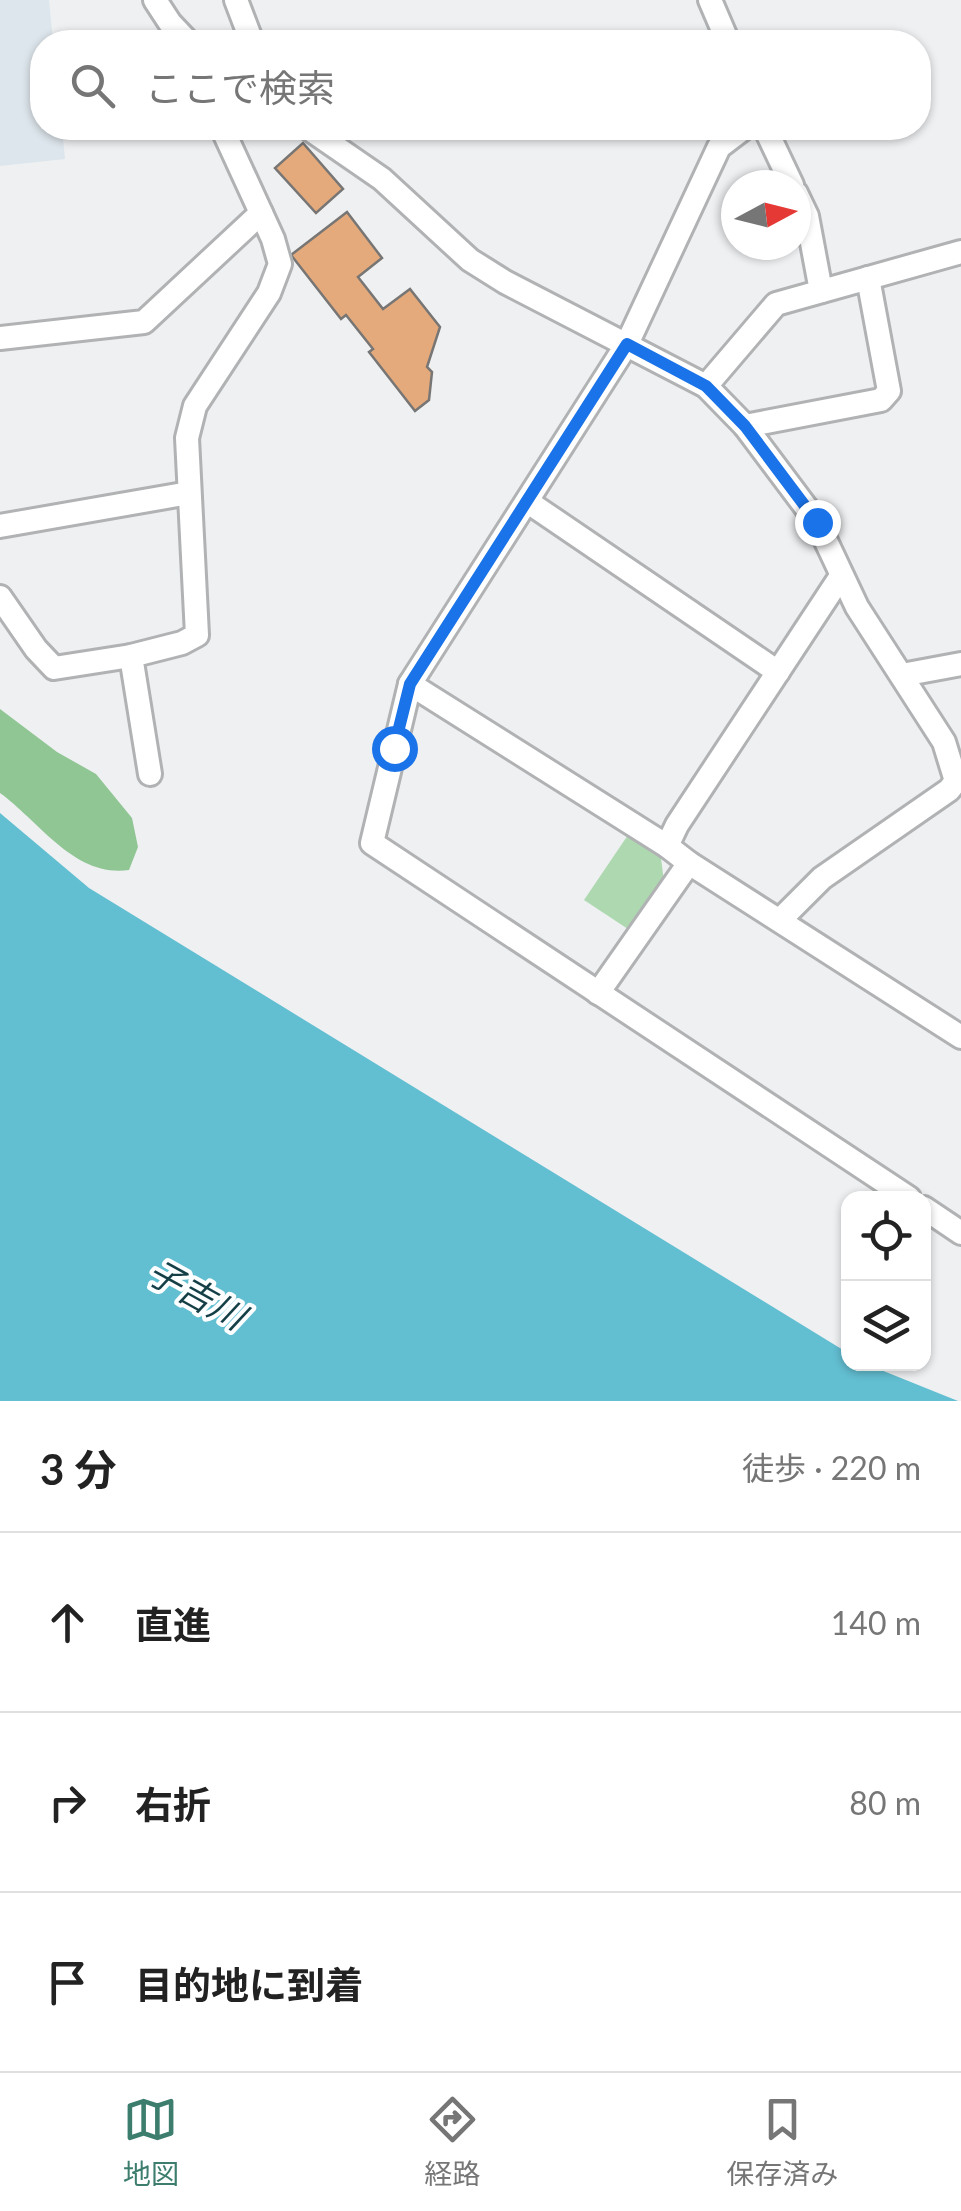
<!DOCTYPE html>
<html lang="ja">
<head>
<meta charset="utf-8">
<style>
	body { margin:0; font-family:Lato,"Noto Sans JP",sans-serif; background:#f2f2f2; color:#222 }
	.controls { position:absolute; right:30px; bottom:30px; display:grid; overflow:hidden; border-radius:20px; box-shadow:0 2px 8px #0004 }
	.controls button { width:90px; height:90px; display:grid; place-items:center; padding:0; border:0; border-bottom:2px solid #e0e0e0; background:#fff; color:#222; font:50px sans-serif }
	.compass { position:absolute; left:721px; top:170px; width:90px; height:90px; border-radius:50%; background:#fff; box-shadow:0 2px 8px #0004; rotate:83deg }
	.stop { position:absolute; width:30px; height:30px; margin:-22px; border:8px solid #1a73e8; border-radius:50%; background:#fff }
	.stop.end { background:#1a73e8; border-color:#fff; box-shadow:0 2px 10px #0008 }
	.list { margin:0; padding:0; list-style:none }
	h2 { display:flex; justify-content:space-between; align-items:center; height:130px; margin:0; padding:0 40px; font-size:42px }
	h2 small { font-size:32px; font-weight:400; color:#767676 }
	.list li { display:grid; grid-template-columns:65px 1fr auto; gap:30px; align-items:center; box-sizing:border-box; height:180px; padding:0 40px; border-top:2px solid #e0e0e0 }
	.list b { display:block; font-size:38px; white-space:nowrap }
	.list em { font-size:32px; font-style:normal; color:#767676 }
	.icon { flex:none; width:55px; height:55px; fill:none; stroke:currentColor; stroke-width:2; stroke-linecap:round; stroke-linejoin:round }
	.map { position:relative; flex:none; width:961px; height:1401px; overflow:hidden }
	.search { position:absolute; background:#fff; box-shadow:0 2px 8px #0004; left:30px; right:30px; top:30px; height:110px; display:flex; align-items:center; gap:25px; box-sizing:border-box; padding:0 35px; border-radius:40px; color:#767676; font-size:38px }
	.sheet { height:670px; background:#fff }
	nav { display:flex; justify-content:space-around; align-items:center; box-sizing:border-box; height:140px; border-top:2px solid #e0e0e0; background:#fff; font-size:28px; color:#767676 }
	nav a { display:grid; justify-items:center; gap:5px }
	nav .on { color:#3c7d6e }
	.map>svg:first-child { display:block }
</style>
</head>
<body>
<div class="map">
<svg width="961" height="1401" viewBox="0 0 961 1401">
	<rect width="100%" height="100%" fill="#eef0f2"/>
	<path fill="#dde6ec" d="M 0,0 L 49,0 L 53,42 L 42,42 L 42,128 L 62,128 L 65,159 L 0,166 Z"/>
	<path fill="#aed9b0" d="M 628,835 L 661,858 L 664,882 L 631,931 L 584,900 Z"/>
	<path fill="#90c693" d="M 0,709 L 57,752 L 96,774 L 132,818 L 138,847 L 129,870 C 75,878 40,822 0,793 Z"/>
	<path fill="#62bed1" d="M 0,813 L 89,888 L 848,1353 L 848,1364 L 866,1364 L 958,1401 L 0,1401 Z"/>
	<g fill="#e4aa7c" stroke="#787674" stroke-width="2.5">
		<path d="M 303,143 L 343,189 L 316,213 L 275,168 Z"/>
		<path d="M 347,212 L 382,258 L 358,277 L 383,309 L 410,289 L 440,327 L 427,367 L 432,372 L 429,400 L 415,411 L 369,352 L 373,349 L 346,315 L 341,319 L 291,255 Z"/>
	</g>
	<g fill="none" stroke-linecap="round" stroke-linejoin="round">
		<g stroke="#b0b2b4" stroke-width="28">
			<g id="minor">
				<path d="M 155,0 L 170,23 L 188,42"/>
				<path d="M 236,0 L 252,42"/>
				<path d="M 710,0 L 728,42"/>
				<path d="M 308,128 L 382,179 L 470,260 L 505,282 L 706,386 L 745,426 L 817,522 L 857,607 L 944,742 L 956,781 L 949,790 L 822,878 L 781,919"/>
				<path d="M 744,128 L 719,147 L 627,344 L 410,684 L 372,843 L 909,1198"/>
				<path d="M 765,128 L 792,185"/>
				<path d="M 796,193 L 807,216 L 821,291"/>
				<path d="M 0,338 L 144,322 L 261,213"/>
				<path d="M 706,386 L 776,304 L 961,252"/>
				<path d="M 745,426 L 881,400 L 889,391 L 868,278"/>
				<path d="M 528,502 L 778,672"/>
				<path d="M 0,526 L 189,493"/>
				<path d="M 841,576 L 677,825 L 667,846 L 689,863 L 961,1037"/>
				<path d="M 0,597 L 36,649 L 54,668 L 131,656"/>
				<path d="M 902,675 L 961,664"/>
				<path d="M 410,684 L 667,846"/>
				<path d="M 150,774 L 131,656 L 182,643 L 197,635 L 187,438 L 195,406 L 269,293 L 280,264 L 273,239 L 222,128"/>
				<path d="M 598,993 L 689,863"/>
				<path d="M 924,1208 L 961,1233"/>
			</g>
		</g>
		<use href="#minor" stroke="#fff" stroke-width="22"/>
	</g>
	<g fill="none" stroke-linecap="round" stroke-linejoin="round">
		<path stroke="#1a73e8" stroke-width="12" d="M 394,748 L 410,684 L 627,344 L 706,386 L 745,426 L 817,522"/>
	</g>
	<g text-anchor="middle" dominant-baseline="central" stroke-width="8" stroke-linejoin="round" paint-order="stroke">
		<g font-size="35" font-style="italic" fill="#143f47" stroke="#fcfeff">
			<text transform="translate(197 1293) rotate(29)">子吉川</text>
		</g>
	</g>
</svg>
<div class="controls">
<button><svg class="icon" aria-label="locate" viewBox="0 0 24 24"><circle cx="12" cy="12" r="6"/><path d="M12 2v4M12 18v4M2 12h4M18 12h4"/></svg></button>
<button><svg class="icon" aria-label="layers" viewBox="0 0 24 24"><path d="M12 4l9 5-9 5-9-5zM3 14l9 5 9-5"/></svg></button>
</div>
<svg class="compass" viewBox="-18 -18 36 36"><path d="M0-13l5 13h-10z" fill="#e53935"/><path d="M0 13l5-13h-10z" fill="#767676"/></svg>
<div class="stop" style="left:394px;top:748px"></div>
<div class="stop end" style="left:817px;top:522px"></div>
<div class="search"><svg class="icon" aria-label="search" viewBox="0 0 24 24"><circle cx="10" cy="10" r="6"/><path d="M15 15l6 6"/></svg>ここで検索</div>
</div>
<section class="sheet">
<h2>3 分<small>徒歩 · 220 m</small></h2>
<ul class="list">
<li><svg class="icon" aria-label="ahead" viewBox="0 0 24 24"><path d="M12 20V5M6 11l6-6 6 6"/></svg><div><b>直進</b></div><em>140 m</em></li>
<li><svg class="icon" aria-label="right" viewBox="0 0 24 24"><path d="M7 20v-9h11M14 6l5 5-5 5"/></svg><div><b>右折</b></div><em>80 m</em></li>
<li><svg class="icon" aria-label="arrive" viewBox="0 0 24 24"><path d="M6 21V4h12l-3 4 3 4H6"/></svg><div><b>目的地に到着</b></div></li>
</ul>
</section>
<nav>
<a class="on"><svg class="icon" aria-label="map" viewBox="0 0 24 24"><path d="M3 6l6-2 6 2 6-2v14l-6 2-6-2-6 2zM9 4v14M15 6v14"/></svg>地図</a>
<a><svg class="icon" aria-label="directions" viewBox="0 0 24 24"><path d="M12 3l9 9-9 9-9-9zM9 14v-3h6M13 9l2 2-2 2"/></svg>経路</a>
<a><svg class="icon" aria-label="saved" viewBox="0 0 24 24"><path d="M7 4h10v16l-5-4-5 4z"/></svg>保存済み</a>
</nav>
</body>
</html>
